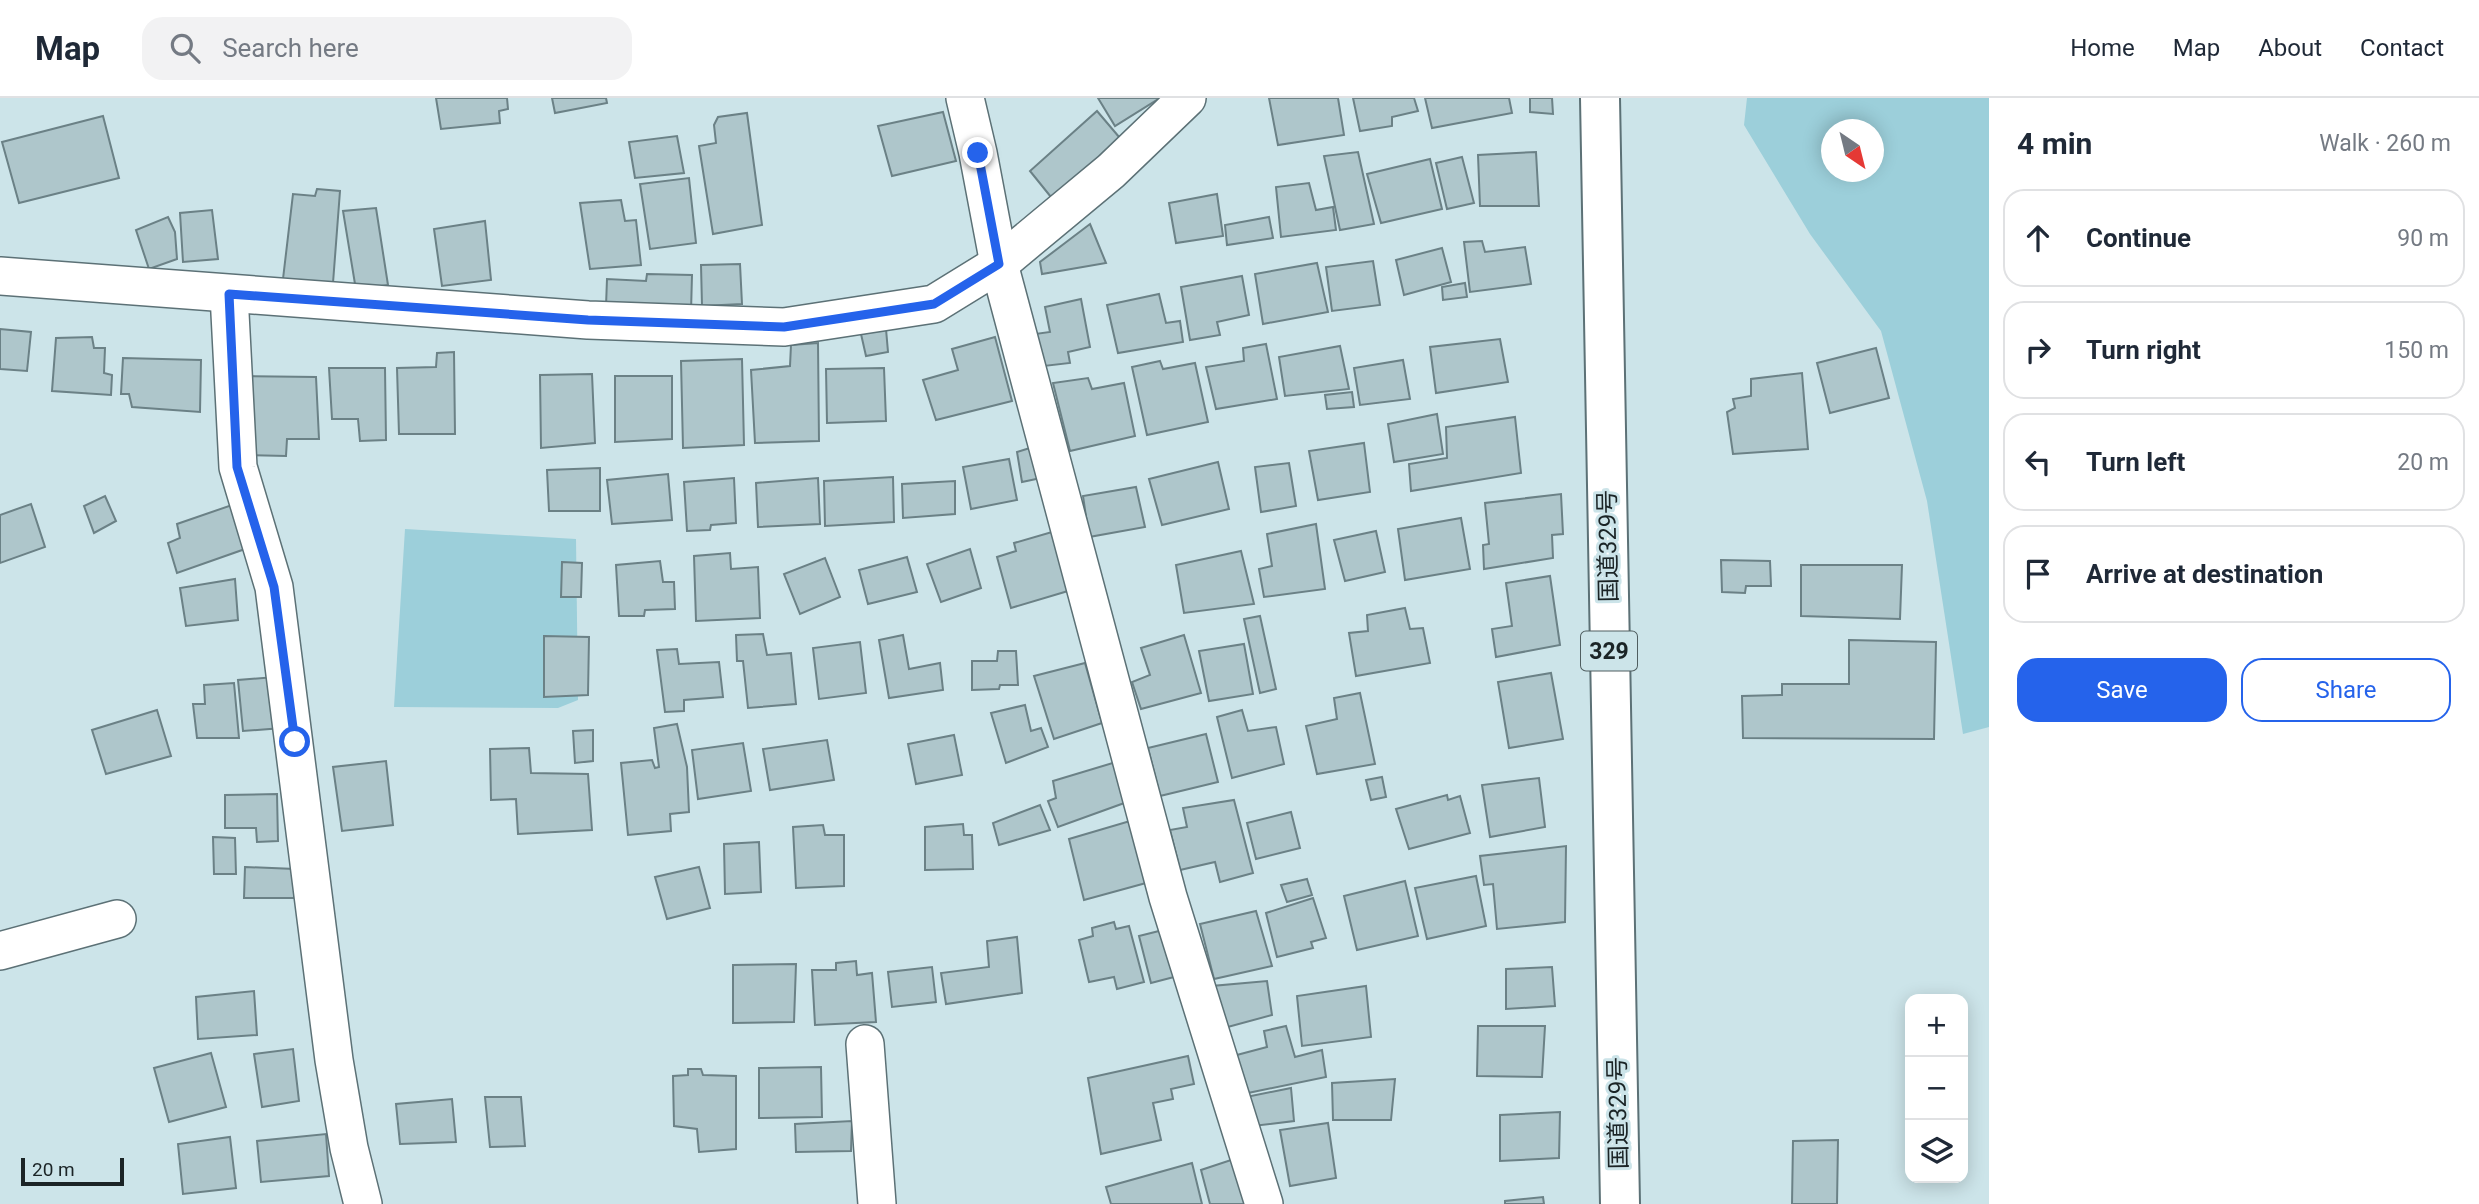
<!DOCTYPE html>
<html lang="en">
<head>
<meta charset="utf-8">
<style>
	body { margin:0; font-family:Roboto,"Noto Sans JP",sans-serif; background:#f2f2f3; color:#1f2937 }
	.controls { position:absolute; right:21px; bottom:21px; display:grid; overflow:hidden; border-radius:14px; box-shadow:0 4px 18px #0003 }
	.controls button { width:63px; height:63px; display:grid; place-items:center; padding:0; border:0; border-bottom:2px solid #e0e1e3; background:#fff; color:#1f2937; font:35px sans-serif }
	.compass { position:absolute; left:1821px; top:21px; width:63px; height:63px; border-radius:50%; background:#fff; box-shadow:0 4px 18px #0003; rotate:145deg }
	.scale { position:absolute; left:21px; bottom:18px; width:103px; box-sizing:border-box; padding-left:7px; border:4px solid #1b2426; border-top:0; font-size:19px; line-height:24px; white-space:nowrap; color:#1b2426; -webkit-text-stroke:5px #cce4e9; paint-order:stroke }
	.stop { position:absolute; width:21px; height:21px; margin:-16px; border:5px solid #2563eb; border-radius:50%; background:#fff }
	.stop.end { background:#2563eb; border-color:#fff; box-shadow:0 2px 7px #0008 }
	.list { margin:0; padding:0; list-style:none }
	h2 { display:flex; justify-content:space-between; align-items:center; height:91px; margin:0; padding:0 28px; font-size:30px }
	h2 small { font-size:23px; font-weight:400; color:#747a83 }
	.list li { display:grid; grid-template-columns:46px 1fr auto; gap:21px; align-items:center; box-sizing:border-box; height:98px; margin:0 14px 14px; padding:0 14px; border:2px solid #e0e1e3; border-radius:21px }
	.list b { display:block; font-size:26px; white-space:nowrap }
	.list em { font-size:23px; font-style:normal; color:#747a83 }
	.actions { display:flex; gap:14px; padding:21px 28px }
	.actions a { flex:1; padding:16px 0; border:2px solid #2563eb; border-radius:21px; text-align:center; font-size:24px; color:#2563eb }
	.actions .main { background:#2563eb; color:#fff }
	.icon { flex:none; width:38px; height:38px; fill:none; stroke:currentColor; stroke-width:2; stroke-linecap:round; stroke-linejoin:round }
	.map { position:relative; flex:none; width:1989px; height:1106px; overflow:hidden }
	header { display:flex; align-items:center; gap:42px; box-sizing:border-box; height:98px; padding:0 35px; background:#fff; border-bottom:2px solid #e0e1e3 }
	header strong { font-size:33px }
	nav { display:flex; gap:38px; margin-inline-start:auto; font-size:24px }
	.search { width:490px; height:63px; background:#f2f2f3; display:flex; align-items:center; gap:18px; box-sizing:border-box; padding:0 24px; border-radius:21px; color:#747a83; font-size:26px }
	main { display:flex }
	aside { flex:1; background:#fff }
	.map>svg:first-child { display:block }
</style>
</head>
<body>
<header>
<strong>Map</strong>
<div class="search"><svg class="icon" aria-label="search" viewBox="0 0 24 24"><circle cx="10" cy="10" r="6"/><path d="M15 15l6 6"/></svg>Search here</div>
<nav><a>Home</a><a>Map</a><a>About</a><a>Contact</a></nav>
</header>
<main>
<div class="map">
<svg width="1989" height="1106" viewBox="0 0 1989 1106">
	<rect width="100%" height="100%" fill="#cce4e9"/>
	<g fill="#9ccfda" fill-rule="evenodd">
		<path d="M 1747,0 L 1989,0 L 1989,629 L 1963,636 L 1927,403 L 1881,233 L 1810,136 L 1744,27 ZM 1832,32 L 1874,32 L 1874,74 L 1832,74 Z"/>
		<path d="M 405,431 L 576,441 L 578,602 L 558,610 L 394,609 Z"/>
	</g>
	<g fill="#aec6cb" stroke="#6b8186" stroke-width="2">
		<path d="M 436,0 L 507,0 L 508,11 L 499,13 L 500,25 L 441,31 Z"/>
		<path d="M 552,0 L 606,0 L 607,5 L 555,15 Z"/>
		<path d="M 1098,0 L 1160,0 L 1115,28 Z"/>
		<path d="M 1269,0 L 1338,0 L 1344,37 L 1278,47 Z"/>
		<path d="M 1353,0 L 1414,0 L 1418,13 L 1392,19 L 1392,28 L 1360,33 Z"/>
		<path d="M 1425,0 L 1509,0 L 1512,15 L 1432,30 Z"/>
		<path d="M 1530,0 L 1552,0 L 1553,16 L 1530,14 Z"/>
		<path d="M 1097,13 L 1125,46 L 1055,104 L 1030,73 Z"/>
		<path d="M 943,14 L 956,63 L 892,78 L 878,28 Z"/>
		<path d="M 747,15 L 762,127 L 713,136 L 699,48 L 716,45 L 714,27 L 718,19 Z"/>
		<path d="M 103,18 L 119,80 L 19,105 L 2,44 Z"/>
		<path d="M 677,38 L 684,75 L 635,80 L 629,44 Z"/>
		<path d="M 1358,54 L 1374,126 L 1340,132 L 1324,58 Z"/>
		<path d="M 1536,54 L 1539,108 L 1480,108 L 1478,57 Z"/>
		<path d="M 1462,59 L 1474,105 L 1447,111 L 1436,65 Z"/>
		<path d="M 1430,61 L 1442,111 L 1381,125 L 1367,76 Z"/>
		<path d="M 689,80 L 696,145 L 650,151 L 640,86 Z"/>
		<path d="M 1309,85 L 1316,112 L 1333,109 L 1336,132 L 1281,139 L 1276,89 Z"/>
		<path d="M 317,91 L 340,93 L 333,185 L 283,181 L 293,96 L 315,98 Z"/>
		<path d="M 1217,96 L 1223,138 L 1176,145 L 1169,105 Z"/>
		<path d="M 621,102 L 625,123 L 636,122 L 641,167 L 590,171 L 580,105 Z"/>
		<path d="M 376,110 L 388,187 L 356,192 L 343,113 Z"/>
		<path d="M 212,112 L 218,161 L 183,164 L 180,115 Z"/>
		<path d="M 168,119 L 175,134 L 177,161 L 149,171 L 136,132 Z"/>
		<path d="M 1269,119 L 1273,140 L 1227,147 L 1225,127 Z"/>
		<path d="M 485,123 L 491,182 L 442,188 L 434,131 Z"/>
		<path d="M 1090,126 L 1106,165 L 1042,176 L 1040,164 Z"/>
		<path d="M 1482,143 L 1485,154 L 1525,149 L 1531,186 L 1470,194 L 1464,144 Z"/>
		<path d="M 1442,150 L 1451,184 L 1404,197 L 1396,162 Z"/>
		<path d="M 1373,163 L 1380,207 L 1332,213 L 1326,169 Z"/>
		<path d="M 1317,165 L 1328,214 L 1263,226 L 1255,176 Z"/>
		<path d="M 740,166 L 742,206 L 702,208 L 701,167 Z"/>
		<path d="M 647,176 L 692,177 L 691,214 L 606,208 L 607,181 L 646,183 Z"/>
		<path d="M 1242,178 L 1249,217 L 1217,224 L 1220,237 L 1190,242 L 1181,189 Z"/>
		<path d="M 1465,185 L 1467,199 L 1443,202 L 1442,189 Z"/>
		<path d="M 1159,196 L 1166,225 L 1180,223 L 1183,244 L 1118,255 L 1107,207 Z"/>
		<path d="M 1081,201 L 1090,249 L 1068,254 L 1070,265 L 1044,268 L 1035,236 L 1050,234 L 1045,209 Z"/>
		<path d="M 0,231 L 31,234 L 27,273 L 0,271 Z"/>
		<path d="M 886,231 L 888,254 L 866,258 L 861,236 Z"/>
		<path d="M 92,239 L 94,250 L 105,250 L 104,275 L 112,277 L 111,297 L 52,293 L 56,240 Z"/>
		<path d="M 995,239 L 1012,303 L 936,322 L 923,282 L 958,272 L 952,251 Z"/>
		<path d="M 1500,241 L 1508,284 L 1436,295 L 1430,249 Z"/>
		<path d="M 818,245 L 819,343 L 755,345 L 751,272 L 790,268 L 791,247 Z"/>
		<path d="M 1266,246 L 1277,301 L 1216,311 L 1206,269 L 1244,263 L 1243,250 Z"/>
		<path d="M 1340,248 L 1349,291 L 1285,298 L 1279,259 Z"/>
		<path d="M 1876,250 L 1889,300 L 1830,315 L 1817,265 Z"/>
		<path d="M 454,254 L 455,336 L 399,336 L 397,270 L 436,269 L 437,255 Z"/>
		<path d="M 123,260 L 201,262 L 200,314 L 132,309 L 129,296 L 121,296 Z"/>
		<path d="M 742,261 L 744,347 L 683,350 L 681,263 Z"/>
		<path d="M 1403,262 L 1410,301 L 1360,307 L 1354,270 Z"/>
		<path d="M 1160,263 L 1163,271 L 1195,265 L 1208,324 L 1147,337 L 1132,269 Z"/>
		<path d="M 329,270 L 385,270 L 386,342 L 360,343 L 358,321 L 332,321 Z"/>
		<path d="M 884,270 L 886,323 L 827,325 L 826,271 Z"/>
		<path d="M 1802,275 L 1808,351 L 1733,356 L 1727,314 L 1735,310 L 1733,301 L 1751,298 L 1751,281 Z"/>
		<path d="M 592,276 L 595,345 L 541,350 L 540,277 Z"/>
		<path d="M 245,278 L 316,279 L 319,341 L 287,341 L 286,358 L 248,357 Z"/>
		<path d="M 615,278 L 672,278 L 672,341 L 615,344 Z"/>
		<path d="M 1088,280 L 1092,291 L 1124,285 L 1135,338 L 1070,353 L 1053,285 Z"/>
		<path d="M 1352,294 L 1354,309 L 1327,311 L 1325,297 Z"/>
		<path d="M 1437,316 L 1443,356 L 1394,364 L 1388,326 Z"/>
		<path d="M 1515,319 L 1521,375 L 1411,393 L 1409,366 L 1447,360 L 1446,329 Z"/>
		<path d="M 1364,345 L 1370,394 L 1318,402 L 1309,353 Z"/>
		<path d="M 1033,349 L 1041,380 L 1022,384 L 1017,354 Z"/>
		<path d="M 1009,361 L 1017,402 L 971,411 L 963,369 Z"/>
		<path d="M 1218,364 L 1229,411 L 1162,427 L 1149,381 Z"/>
		<path d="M 1289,365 L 1296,408 L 1261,414 L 1255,369 Z"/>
		<path d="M 600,370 L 600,413 L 549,413 L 547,372 Z"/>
		<path d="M 668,376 L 672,422 L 612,426 L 607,382 Z"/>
		<path d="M 893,379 L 894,424 L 825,428 L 824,383 Z"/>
		<path d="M 734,380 L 736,425 L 711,427 L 710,432 L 687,433 L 684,384 Z"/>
		<path d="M 818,380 L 820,426 L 758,429 L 756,385 Z"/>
		<path d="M 955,383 L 955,416 L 903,420 L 902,386 Z"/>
		<path d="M 1136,389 L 1145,429 L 1089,439 L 1083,398 Z"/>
		<path d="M 1561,396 L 1563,436 L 1552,437 L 1553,460 L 1484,471 L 1483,447 L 1489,446 L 1485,405 Z"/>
		<path d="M 105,398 L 116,423 L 94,435 L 84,408 Z"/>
		<path d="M 31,406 L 45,449 L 0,465 L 0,417 Z"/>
		<path d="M 232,407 L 245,451 L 177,475 L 168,445 L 180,440 L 177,426 Z"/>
		<path d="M 1461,420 L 1470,471 L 1405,482 L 1398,431 Z"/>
		<path d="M 1316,426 L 1325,491 L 1264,499 L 1259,471 L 1272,468 L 1267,436 Z"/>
		<path d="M 1376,433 L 1385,474 L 1345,483 L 1334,442 Z"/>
		<path d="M 1052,434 L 1068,493 L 1011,510 L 997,459 L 1016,453 L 1014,445 Z"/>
		<path d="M 970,451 L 981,490 L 941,504 L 927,466 Z"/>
		<path d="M 1241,453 L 1254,506 L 1184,515 L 1176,467 Z"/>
		<path d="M 730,455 L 731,471 L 758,469 L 760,520 L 696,523 L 694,458 Z"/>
		<path d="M 907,459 L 917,494 L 868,506 L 859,472 Z"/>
		<path d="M 825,460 L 840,499 L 800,516 L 784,476 Z"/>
		<path d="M 1721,462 L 1770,463 L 1771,488 L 1746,488 L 1745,495 L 1722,494 Z"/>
		<path d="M 660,463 L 663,484 L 674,484 L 675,511 L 645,512 L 644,518 L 619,518 L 616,467 Z"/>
		<path d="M 562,464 L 582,465 L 581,499 L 561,499 Z"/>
		<path d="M 1801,467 L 1902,467 L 1900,521 L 1801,518 Z"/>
		<path d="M 1550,478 L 1560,547 L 1496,559 L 1492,531 L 1512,528 L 1506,485 Z"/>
		<path d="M 235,481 L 238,522 L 186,528 L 180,490 Z"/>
		<path d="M 1405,510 L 1410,531 L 1423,530 L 1430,565 L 1356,578 L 1349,535 L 1368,533 L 1367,517 Z"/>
		<path d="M 1260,518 L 1276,591 L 1260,595 L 1244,521 Z"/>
		<path d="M 763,536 L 767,557 L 791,555 L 796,606 L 748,610 L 743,563 L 737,563 L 736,537 Z"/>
		<path d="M 903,537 L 909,571 L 940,565 L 943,592 L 889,600 L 879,542 Z"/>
		<path d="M 1184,537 L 1201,595 L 1141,611 L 1132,584 L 1150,577 L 1141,550 Z"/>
		<path d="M 544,538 L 589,539 L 588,597 L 544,599 Z"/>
		<path d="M 1849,542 L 1936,544 L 1934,641 L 1743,640 L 1742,598 L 1782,597 L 1782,586 L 1849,586 Z"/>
		<path d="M 860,544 L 866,595 L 819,601 L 813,550 Z"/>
		<path d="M 1244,546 L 1253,596 L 1209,603 L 1199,553 Z"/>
		<path d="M 677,551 L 679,566 L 719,564 L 723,599 L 684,602 L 684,613 L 665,614 L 657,552 Z"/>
		<path d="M 998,553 L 1016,553 L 1018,587 L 1000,587 L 999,591 L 972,592 L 972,563 L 997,563 Z"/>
		<path d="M 1085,565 L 1102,625 L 1054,641 L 1034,578 Z"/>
		<path d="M 1551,575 L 1563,641 L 1509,650 L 1498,584 Z"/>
		<path d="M 275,579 L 282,630 L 243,633 L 238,582 Z"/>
		<path d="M 234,585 L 239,640 L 197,640 L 193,606 L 205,606 L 204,587 Z"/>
		<path d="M 1360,595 L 1375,666 L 1317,676 L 1306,628 L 1337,621 L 1334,600 Z"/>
		<path d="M 1025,607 L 1031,633 L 1041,630 L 1048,649 L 1006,665 L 991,615 Z"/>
		<path d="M 157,612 L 171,658 L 106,676 L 92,632 Z"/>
		<path d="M 1242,612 L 1248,633 L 1276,629 L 1284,666 L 1232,680 L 1217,619 Z"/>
		<path d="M 677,626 L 687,669 L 689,714 L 670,716 L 671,733 L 628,737 L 621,665 L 652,662 L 655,670 L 659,669 L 654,630 Z"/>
		<path d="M 593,632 L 593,663 L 575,665 L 573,633 Z"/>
		<path d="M 1206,636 L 1218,684 L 1160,698 L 1148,650 Z"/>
		<path d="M 954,637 L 962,677 L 916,686 L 908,646 Z"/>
		<path d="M 827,642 L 834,682 L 770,692 L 763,651 Z"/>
		<path d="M 743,645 L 751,693 L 698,701 L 692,652 Z"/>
		<path d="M 529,650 L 531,675 L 588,676 L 592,732 L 518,736 L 516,701 L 491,702 L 490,651 Z"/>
		<path d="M 386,663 L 393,727 L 342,733 L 333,669 Z"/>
		<path d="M 1116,664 L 1127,704 L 1058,729 L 1048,703 L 1056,700 L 1053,683 Z"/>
		<path d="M 1382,679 L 1386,699 L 1371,702 L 1366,682 Z"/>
		<path d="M 1539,680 L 1545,729 L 1490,739 L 1482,687 Z"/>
		<path d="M 277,696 L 278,743 L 257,744 L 256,730 L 225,730 L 225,697 Z"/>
		<path d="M 1447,697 L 1448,702 L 1460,698 L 1470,735 L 1409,751 L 1396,711 Z"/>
		<path d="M 1234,702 L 1253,775 L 1220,784 L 1215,764 L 1180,772 L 1170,732 L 1187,729 L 1183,710 Z"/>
		<path d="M 1040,707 L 1050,732 L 999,747 L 993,725 Z"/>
		<path d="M 1291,714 L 1300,750 L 1256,761 L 1247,725 Z"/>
		<path d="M 1130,723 L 1146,785 L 1084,802 L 1069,741 Z"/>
		<path d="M 963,726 L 964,737 L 972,737 L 973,771 L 925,772 L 925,729 Z"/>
		<path d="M 823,727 L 825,737 L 844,737 L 844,788 L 796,790 L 793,729 Z"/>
		<path d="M 213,739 L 235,740 L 236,776 L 214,776 Z"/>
		<path d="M 759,744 L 761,794 L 725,796 L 724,746 Z"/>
		<path d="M 1566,748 L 1565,824 L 1497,831 L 1493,786 L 1484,787 L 1480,758 Z"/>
		<path d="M 245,769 L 295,771 L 294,800 L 244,800 Z"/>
		<path d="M 699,769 L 710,810 L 667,821 L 655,779 Z"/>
		<path d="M 1476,778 L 1486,828 L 1427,841 L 1415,790 Z"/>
		<path d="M 1307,781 L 1312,797 L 1287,804 L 1281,787 Z"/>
		<path d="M 1405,783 L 1418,838 L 1357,852 L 1344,798 Z"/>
		<path d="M 1313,800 L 1326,840 L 1311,844 L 1313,850 L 1277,859 L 1266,815 Z"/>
		<path d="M 1256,813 L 1272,868 L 1214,881 L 1200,826 Z"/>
		<path d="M 1114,824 L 1116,831 L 1129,828 L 1144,884 L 1117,891 L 1114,879 L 1089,884 L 1079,842 L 1093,838 L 1092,830 Z"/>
		<path d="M 1163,832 L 1174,879 L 1151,885 L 1139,838 Z"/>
		<path d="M 1017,839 L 1022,895 L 946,906 L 941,875 L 989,869 L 987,843 Z"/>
		<path d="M 856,863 L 857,877 L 872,875 L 876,924 L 815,927 L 812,872 L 836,872 L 836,865 Z"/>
		<path d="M 796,866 L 794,924 L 733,925 L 733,867 Z"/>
		<path d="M 932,869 L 936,904 L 892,909 L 888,874 Z"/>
		<path d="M 1552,869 L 1555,908 L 1506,911 L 1506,871 Z"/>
		<path d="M 1267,883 L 1272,917 L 1224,930 L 1212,888 Z"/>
		<path d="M 1366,888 L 1371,939 L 1302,948 L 1297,898 Z"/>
		<path d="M 254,893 L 257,937 L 198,941 L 196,899 Z"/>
		<path d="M 1286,928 L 1295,959 L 1322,952 L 1326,979 L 1243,996 L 1233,958 L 1267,949 L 1264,933 Z"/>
		<path d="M 1478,928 L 1545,928 L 1542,979 L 1477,978 Z"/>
		<path d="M 293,951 L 299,1003 L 262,1009 L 254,956 Z"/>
		<path d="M 211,955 L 226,1009 L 169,1024 L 154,970 Z"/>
		<path d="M 1188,958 L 1194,986 L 1171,991 L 1173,1001 L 1153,1005 L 1161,1042 L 1101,1056 L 1088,980 Z"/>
		<path d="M 821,969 L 822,1019 L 759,1020 L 759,970 Z"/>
		<path d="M 688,971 L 701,971 L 703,977 L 736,978 L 736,1051 L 699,1054 L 697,1031 L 674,1028 L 673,978 L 688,977 Z"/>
		<path d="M 1395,981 L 1391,1022 L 1333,1022 L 1332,985 Z"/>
		<path d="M 1291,990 L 1294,1023 L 1253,1028 L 1246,999 Z"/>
		<path d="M 485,999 L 521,999 L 525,1048 L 490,1049 Z"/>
		<path d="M 452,1001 L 456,1044 L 400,1046 L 396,1006 Z"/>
		<path d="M 1560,1014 L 1559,1060 L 1500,1063 L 1500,1017 Z"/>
		<path d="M 852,1023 L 851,1053 L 796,1054 L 795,1026 Z"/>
		<path d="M 1328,1025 L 1336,1080 L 1290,1088 L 1280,1032 Z"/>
		<path d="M 326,1036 L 329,1078 L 261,1084 L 257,1043 Z"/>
		<path d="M 230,1039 L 236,1090 L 183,1096 L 178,1046 Z"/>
		<path d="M 1838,1042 L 1837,1106 L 1792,1106 L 1793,1043 Z"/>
		<path d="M 1234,1061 L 1246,1106 L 1210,1106 L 1201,1072 Z"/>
		<path d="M 1192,1065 L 1202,1106 L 1111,1106 L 1106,1089 Z"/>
		<path d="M 1543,1099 L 1544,1106 L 1505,1106 L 1505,1103 Z"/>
	</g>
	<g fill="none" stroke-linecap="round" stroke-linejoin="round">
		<g stroke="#5c7176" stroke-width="40">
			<g id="minor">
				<path d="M 965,0 L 978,55 L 999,166 L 1168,799 L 1264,1106"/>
				<path d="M 0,178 L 588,222 L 784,229 L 934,206 L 999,166 L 1111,73 L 1187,0"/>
				<path d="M 229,196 L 238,369 L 274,489 L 334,962 L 349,1050 L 363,1106"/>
				<path d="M 0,853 L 117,821"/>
				<path d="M 865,946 L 877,1106"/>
			</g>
		</g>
		<g stroke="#5c7176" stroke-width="42">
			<path id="highway" d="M 1600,0 L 1620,1106"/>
		</g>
		<use href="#minor" stroke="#fff" stroke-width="37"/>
		<use href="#highway" stroke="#fff" stroke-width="38"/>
	</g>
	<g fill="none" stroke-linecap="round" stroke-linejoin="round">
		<path stroke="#2563eb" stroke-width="9" d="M 295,644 L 274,489 L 237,369 L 229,196 L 588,222 L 784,229 L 934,206 L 999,166 L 978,55"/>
	</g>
	<g text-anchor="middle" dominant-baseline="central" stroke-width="6" stroke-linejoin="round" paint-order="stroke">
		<rect fill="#cce4e9" stroke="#505e60" stroke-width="2" x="1581" y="533.5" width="56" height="39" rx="5"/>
		<g font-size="23" font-weight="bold" fill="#1b2426">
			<text x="1609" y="553">329</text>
		</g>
		<g font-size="24" fill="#1b2426" stroke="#cce4e9">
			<text transform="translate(1608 448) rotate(-91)">国道329号</text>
			<text transform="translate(1618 1015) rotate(-91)">国道329号</text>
		</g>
	</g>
</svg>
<div class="controls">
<button>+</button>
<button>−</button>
<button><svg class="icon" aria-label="layers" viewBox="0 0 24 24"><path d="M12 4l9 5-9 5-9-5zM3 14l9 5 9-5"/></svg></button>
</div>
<svg class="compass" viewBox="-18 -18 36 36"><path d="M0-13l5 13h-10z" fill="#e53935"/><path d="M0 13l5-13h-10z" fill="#747a83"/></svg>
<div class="scale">20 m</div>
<div class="stop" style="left:295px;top:644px"></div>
<div class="stop end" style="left:978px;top:55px"></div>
</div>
<aside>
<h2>4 min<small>Walk · 260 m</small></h2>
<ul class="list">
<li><svg class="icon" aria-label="ahead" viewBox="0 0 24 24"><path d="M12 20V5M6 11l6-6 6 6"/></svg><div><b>Continue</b></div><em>90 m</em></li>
<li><svg class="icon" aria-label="right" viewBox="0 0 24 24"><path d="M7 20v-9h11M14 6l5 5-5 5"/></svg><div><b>Turn right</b></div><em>150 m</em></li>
<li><svg class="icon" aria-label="left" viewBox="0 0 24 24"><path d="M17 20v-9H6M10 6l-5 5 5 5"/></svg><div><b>Turn left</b></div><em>20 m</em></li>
<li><svg class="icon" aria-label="arrive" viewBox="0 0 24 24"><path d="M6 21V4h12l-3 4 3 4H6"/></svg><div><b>Arrive at destination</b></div></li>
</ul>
<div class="actions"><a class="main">Save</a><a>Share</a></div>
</aside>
</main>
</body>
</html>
